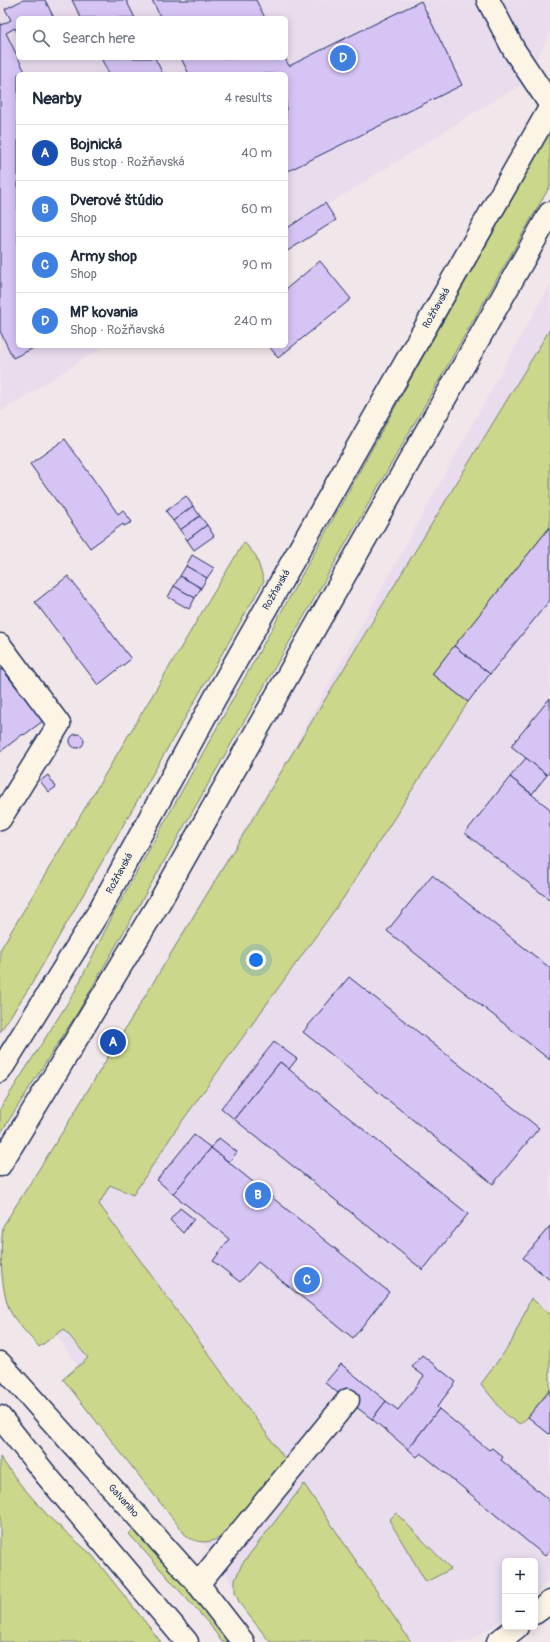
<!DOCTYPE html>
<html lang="en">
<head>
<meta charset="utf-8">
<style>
	body { margin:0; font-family:Pangolin,sans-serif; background:#f6f6f7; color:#1f2937 }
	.controls { position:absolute; right:12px; bottom:12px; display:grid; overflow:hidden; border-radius:6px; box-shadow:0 2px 10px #0003 }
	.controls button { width:36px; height:36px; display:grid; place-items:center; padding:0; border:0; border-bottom:1px solid #e0e1e3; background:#fff; color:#1f2937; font:20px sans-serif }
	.you { position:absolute; left:256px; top:960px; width:14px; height:14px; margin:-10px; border:3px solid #fff; border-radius:50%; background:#1a73e8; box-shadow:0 0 0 6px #1a73e833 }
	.badge { display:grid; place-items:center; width:26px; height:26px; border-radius:50%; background:#1b2f5e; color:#fff; font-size:13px; font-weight:700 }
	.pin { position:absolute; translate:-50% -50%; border:2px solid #fff; box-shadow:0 1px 4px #0006 }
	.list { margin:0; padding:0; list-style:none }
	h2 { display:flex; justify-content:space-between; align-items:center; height:52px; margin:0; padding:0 16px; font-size:17px }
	h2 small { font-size:13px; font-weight:400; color:#747a83 }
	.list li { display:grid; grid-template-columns:26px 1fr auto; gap:12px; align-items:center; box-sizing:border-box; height:56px; padding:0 16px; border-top:1px solid #e0e1e3 }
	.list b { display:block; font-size:15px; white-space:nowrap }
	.list p { margin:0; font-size:13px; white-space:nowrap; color:#747a83 }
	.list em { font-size:13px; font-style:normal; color:#747a83 }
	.icon { flex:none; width:22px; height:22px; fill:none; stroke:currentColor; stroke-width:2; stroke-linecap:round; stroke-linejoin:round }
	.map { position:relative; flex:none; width:550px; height:1642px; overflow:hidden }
	.search { position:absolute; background:#fff; box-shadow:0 2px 10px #0003; left:16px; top:16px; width:272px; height:44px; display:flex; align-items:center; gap:10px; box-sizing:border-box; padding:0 14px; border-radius:6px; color:#747a83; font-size:15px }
	.panel { position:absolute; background:#fff; box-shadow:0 2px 10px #0003; left:16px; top:72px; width:272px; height:276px; border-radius:6px }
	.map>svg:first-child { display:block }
</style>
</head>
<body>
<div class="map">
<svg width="550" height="1642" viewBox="0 0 550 1642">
	<rect width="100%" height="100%" fill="#f1e6ea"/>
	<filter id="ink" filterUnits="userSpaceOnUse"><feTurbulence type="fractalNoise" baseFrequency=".025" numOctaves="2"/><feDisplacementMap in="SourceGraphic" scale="8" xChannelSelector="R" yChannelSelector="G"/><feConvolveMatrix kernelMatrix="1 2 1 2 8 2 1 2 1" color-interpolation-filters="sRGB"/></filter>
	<g filter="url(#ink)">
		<g fill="#e9dced" fill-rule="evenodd">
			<path d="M 0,0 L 550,0 L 550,33 L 524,84 L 499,97 L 286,231 L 286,74 L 18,74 L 18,346 L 104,346 L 0,412 ZM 18,18 L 286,18 L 286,58 L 18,58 Z"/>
			<path d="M 550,284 L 550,1580 L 535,1595 L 535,1561 L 505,1561 L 505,1617 L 469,1642 L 274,1642 L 28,1295 L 34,1178 L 293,749 Z"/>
		</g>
		<g fill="#cbd78a" stroke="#738374">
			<path d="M 550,132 L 550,186 L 78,1012 L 0,1134 L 0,1109 L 74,993 L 114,913 L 424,355 Z"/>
			<path d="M 550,329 L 550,527 L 432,674 L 468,702 L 344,897 L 175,1131 L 133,1195 L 110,1185 L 99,1204 L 288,1463 L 231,1529 C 217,1541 207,1546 188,1538 L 63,1379 L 88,1358 L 64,1329 L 39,1347 C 30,1336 17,1324 10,1311 C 0,1286 0,1254 3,1226 L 65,1128 Z"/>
			<path d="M 244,542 L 256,556 L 264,581 L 31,985 L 0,1032 L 0,950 Z"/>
			<path d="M 531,1298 L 550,1314 L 550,1390 L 528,1417 L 520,1424 L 507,1416 L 481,1384 L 511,1343 Z"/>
			<path d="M 0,1457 L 20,1484 L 50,1518 L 92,1555 L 161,1642 L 0,1642 Z"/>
			<path d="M 304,1484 L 411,1642 L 270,1642 L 240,1604 L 235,1592 L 235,1580 L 242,1564 Z"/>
			<path d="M 396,1513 L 451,1569 L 426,1582 L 389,1520 Z"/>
			<path d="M 135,1528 L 232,1642 L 222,1642 L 210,1625 L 129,1534 Z"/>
		</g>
		<g fill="#d6c4f5" stroke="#1b2f5e">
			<path d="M 23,0 L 45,0 L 54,18 L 18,18 L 18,34 L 15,28 L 6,33 L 26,74 L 18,74 L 18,346 L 38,346 L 13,358 L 0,331 L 0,22 L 1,25 L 11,20 L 5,9 Z"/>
			<path d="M 72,0 L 126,0 L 135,18 L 81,18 Z"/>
			<path d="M 152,0 L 256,0 L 265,18 L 161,18 Z"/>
			<path d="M 421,1 L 462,85 L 286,172 L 286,74 L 189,74 L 181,58 L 285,58 L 289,66 Z"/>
			<path d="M 101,58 L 155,58 L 163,74 L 109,74 Z"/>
			<path d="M 325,203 L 336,220 L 286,252 L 286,229 Z"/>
			<path d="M 320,261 L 351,299 L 278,358 L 269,346 L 286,346 L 286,289 Z"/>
			<path d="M 65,439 L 118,514 L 123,510 L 132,522 L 124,526 L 123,524 L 90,548 L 30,464 Z"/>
			<path d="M 186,496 L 193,506 L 173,521 L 166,511 Z"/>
			<path d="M 193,506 L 200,516 L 180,530 L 173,521 Z"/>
			<path d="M 200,516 L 207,525 L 187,540 L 180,530 Z"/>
			<path d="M 207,525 L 214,536 L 194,550 L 187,540 Z"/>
			<path d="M 550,527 L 550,600 L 490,674 L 454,646 Z"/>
			<path d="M 192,555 L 214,568 L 207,578 L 186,566 Z"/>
			<path d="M 186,566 L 207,578 L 201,588 L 180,576 Z"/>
			<path d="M 68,576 L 131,659 L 98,685 L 35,602 Z"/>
			<path d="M 180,576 L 201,588 L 195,598 L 174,586 Z"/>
			<path d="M 174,586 L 195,598 L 189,609 L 168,597 Z"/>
			<path d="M 454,646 L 490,674 L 468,702 L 432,674 Z"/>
			<path d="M 2,669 L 43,721 L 24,735 L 23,734 L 0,752 L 0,670 Z"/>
			<path d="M 550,698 L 550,771 L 547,775 L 511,746 Z"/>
			<circle cx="77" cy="741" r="7"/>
			<path d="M 526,758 L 547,775 L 532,794 L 510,777 Z"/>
			<path d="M 48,775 L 56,787 L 49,792 L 40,781 Z"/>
			<path d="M 510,777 L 550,809 L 550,900 L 465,833 Z"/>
			<path d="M 432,875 L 550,968 L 550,1060 L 387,931 Z"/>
			<path d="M 349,977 L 539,1128 L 493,1184 L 303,1032 Z"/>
			<path d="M 274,1042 L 297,1059 L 289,1069 L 280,1062 L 234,1119 L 221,1108 Z"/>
			<path d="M 280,1062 L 468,1214 L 423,1270 L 234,1119 Z"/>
			<path d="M 194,1135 L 211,1148 L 173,1194 L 157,1180 Z"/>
			<path d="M 219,1138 L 237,1152 L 229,1162 L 211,1148 Z"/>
			<path d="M 211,1148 L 389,1292 L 353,1338 L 258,1262 L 240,1282 L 213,1261 L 229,1239 L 173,1194 Z"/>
			<path d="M 180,1208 L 194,1219 L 183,1233 L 170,1220 Z"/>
			<path d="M 550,1226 L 550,1280 L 523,1258 Z"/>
			<path d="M 422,1355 L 456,1382 L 437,1407 L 439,1409 L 408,1449 L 372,1419 L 386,1401 L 398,1410 L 424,1376 L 412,1367 Z"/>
			<path d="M 341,1364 L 386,1401 L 372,1419 L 325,1383 Z"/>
			<path d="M 550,1390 L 550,1433 L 549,1434 L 528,1417 Z"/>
			<path d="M 439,1409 L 489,1450 L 492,1448 L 503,1457 L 501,1460 L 550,1501 L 550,1550 L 545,1556 L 421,1453 L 417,1457 L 408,1449 Z"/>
		</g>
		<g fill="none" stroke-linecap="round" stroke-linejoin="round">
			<g stroke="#1b2f5e" stroke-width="25">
				<g id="minor">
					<path d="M 488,0 L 514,50 L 550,104"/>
					<path d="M 0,645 L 59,724 L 0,819"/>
					<path d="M 198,1584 L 348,1400"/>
					<path d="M 535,1613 L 550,1602"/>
					<path d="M 498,1642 L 517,1627"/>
				</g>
			</g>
			<g stroke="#1b2f5e" stroke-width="25">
				<g id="major">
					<path id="s1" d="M 0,1071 L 98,913 L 215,698 L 550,108"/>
					<path d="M 0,1165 L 160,901 L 550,213"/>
					<path id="s2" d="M 0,1363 L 198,1584 L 243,1642"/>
					<path d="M 0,1417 L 47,1476 L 187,1642"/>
				</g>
			</g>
			<use href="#minor" stroke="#fcf5e5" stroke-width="22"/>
			<use href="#major" stroke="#fcf5e5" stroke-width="22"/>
		</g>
	</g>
	<g text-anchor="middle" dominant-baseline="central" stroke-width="3.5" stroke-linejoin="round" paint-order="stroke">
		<g font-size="10" fill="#1b2f5e" stroke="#fcf5e5">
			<text stroke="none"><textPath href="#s1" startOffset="879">Rožňavská</textPath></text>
			<text stroke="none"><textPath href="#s1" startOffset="555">Rožňavská</textPath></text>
			<text stroke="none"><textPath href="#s1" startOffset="231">Rožňavská</textPath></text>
			<text stroke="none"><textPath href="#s2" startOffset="185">Galvaniho</textPath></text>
		</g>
	</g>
</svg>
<div class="controls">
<button>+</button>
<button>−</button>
</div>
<div class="you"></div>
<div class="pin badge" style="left:113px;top:1042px;background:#1a4fb4">A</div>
<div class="pin badge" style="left:258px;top:1195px;background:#3f7fe0">B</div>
<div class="pin badge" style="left:307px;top:1280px;background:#3f7fe0">C</div>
<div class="pin badge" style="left:343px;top:58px;background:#3f7fe0">D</div>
<div class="search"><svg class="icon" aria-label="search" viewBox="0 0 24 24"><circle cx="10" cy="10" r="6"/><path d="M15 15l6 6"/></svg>Search here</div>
<section class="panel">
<h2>Nearby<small>4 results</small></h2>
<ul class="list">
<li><span class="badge" style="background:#1a4fb4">A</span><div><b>Bojnická</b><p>Bus stop · Rožňavská</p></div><em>40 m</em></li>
<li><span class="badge" style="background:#3f7fe0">B</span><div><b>Dverové štúdio</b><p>Shop</p></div><em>60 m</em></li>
<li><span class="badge" style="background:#3f7fe0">C</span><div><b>Army shop</b><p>Shop</p></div><em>90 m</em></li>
<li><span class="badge" style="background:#3f7fe0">D</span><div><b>MP kovania</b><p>Shop · Rožňavská</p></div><em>240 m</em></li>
</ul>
</section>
</div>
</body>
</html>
